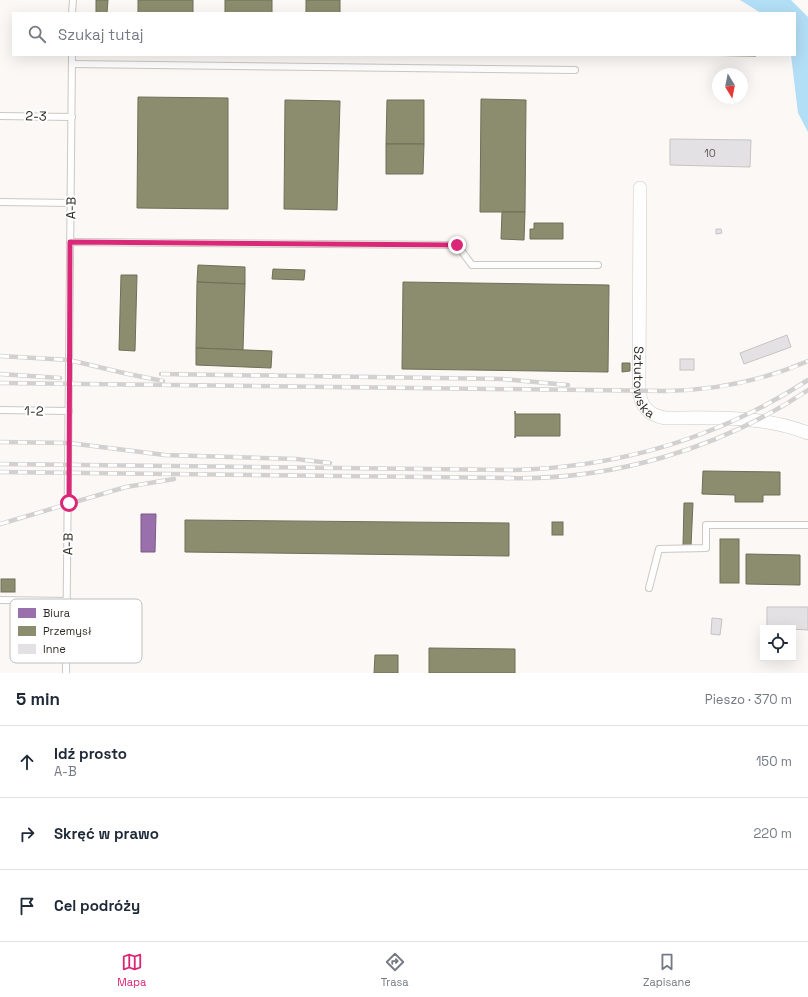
<!DOCTYPE html>
<html lang="pl">
<head>
<meta charset="utf-8">
<style>
	body { margin:0; font-family:"Space Grotesk",sans-serif; background:#f6f6f7; color:#1f2937 }
	.controls { position:absolute; right:12px; bottom:12px; display:grid; overflow:hidden; border-radius:0px; box-shadow:0 4px 16px #0002 }
	.controls button { width:36px; height:36px; display:grid; place-items:center; padding:0; border:0; border-bottom:1px solid #e0e1e3; background:#fff; color:#1f2937; font:20px sans-serif }
	.compass { position:absolute; left:712px; top:68px; width:36px; height:36px; border-radius:50%; background:#fff; box-shadow:0 4px 16px #0002; rotate:170deg }
	.stop { position:absolute; width:12px; height:12px; margin:-9px; border:3px solid #db2777; border-radius:50%; background:#fff }
	.stop.end { background:#db2777; border-color:#fff; box-shadow:0 1px 4px #0008 }
	.list { margin:0; padding:0; list-style:none }
	h2 { display:flex; justify-content:space-between; align-items:center; height:52px; margin:0; padding:0 16px; font-size:17px }
	h2 small { font-size:13px; font-weight:400; color:#747a83 }
	.list li { display:grid; grid-template-columns:26px 1fr auto; gap:12px; align-items:center; box-sizing:border-box; height:72px; padding:0 16px; border-top:1px solid #e0e1e3 }
	.list b { display:block; font-size:15px; white-space:nowrap }
	.list p { margin:0; font-size:13px; white-space:nowrap; color:#747a83 }
	.list em { font-size:13px; font-style:normal; color:#747a83 }
	.icon { flex:none; width:22px; height:22px; fill:none; stroke:currentColor; stroke-width:2; stroke-linecap:round; stroke-linejoin:round }
	.map { position:relative; flex:none; width:808px; height:673px; overflow:hidden }
	.search { position:absolute; background:#fff; box-shadow:0 4px 16px #0002; left:12px; right:12px; top:12px; height:44px; display:flex; align-items:center; gap:10px; box-sizing:border-box; padding:0 14px; border-radius:0px; color:#747a83; font-size:15px }
	.sheet { height:268px; background:#fff }
	nav { display:flex; justify-content:space-around; align-items:center; box-sizing:border-box; height:56px; border-top:1px solid #e0e1e3; background:#fff; font-size:11px; color:#747a83 }
	nav a { display:grid; justify-items:center; gap:2px }
	nav .on { color:#db2777 }
	.map>svg:first-child { display:block }
</style>
</head>
<body>
<div class="map">
<svg width="808" height="673" viewBox="0 0 808 673">
	<rect width="100%" height="100%" fill="#fbf8f5"/>
	<path fill="#b2def6" d="M 740,0 L 791,0 L 808,17 L 808,132 L 798,113 L 791,55 L 795,55 L 795,13 L 761,13 Z"/>
	<path fill="#9970ab" stroke="#7a5b83" d="M 141,514 L 156,514 L 155,552 L 141,552 Z"/>
	<g fill="#8c8c6e" stroke="#706f58">
		<path d="M 96,0 L 108,0 L 107,13 L 96,13 Z"/>
		<rect x="138" y="0" width="55" height="13"/>
		<rect x="225" y="0" width="47" height="13"/>
		<rect x="306" y="0" width="34" height="13"/>
		<path d="M 683,55 L 756,55 L 756,56 Z"/>
		<path d="M 138,97 L 228,98 L 228,209 L 137,208 Z"/>
		<path d="M 481,99 L 526,100 L 525,212 L 480,212 Z"/>
		<path d="M 285,100 L 340,101 L 337,210 L 284,209 Z"/>
		<path d="M 387,100 L 424,100 L 424,144 L 386,144 Z"/>
		<path d="M 386,144 L 424,144 L 423,174 L 386,174 Z"/>
		<path d="M 502,212 L 525,212 L 524,240 L 501,239 Z"/>
		<path d="M 534,223 L 563,223 L 563,239 L 530,239 L 530,229 L 534,229 Z"/>
		<path d="M 198,265 L 245,267 L 245,284 L 197,282 Z"/>
		<path d="M 273,269 L 305,270 L 304,280 L 272,279 Z"/>
		<path d="M 121,275 L 137,275 L 135,351 L 119,350 Z"/>
		<path d="M 197,282 L 245,284 L 243,350 L 196,348 Z"/>
		<path d="M 403,282 L 609,285 L 608,372 L 402,369 Z"/>
		<path d="M 196,348 L 272,351 L 271,368 L 196,365 Z"/>
		<path d="M 622,363 L 630,363 L 630,371 L 622,372 Z"/>
		<path d="M 515,411 L 515,414 L 560,414 L 560,436 L 515,436 L 515,438 Z"/>
		<path d="M 703,471 L 780,472 L 780,495 L 763,495 L 763,502 L 735,502 L 735,495 L 702,494 Z"/>
		<path d="M 684,503 L 693,503 L 691,546 L 683,546 Z"/>
		<path d="M 185,520 L 509,523 L 509,556 L 185,552 Z"/>
		<rect x="552" y="522" width="11" height="13"/>
		<rect x="720" y="539" width="19" height="44"/>
		<path d="M 746,554 L 800,555 L 800,585 L 746,584 Z"/>
		<rect x="1" y="579" width="14" height="13"/>
		<path d="M 429,648 L 515,649 L 515,673 L 429,673 Z"/>
		<path d="M 375,655 L 398,655 L 398,673 L 374,673 Z"/>
	</g>
	<g fill="#e4e1e4" stroke="#c5c3c4">
		<path d="M 670,139 L 751,140 L 750,167 L 670,165 Z"/>
		<path d="M 716,229 L 721,229 L 722,233 L 716,234 Z"/>
		<path d="M 787,335 L 791,347 L 744,364 L 740,353 Z"/>
		<rect x="680" y="359" width="14" height="11"/>
		<path d="M 767,607 L 808,607 L 808,630 L 767,628 Z"/>
		<path d="M 712,618 L 722,619 L 720,635 L 711,634 Z"/>
	</g>
	<g fill="none" stroke-linecap="round" stroke-linejoin="round">
		<g stroke="#ccc8c3" stroke-width="8">
			<g id="lane">
				<path d="M 72,13 L 73,0"/>
				<path d="M 72,64 L 575,70"/>
				<path d="M 0,116 L 72,117"/>
				<path d="M 0,202 L 71,203"/>
				<path d="M 70,242 L 457,245 L 472,265 L 598,265"/>
				<path d="M 0,410 L 69,411"/>
				<path d="M 649,588 L 659,549 L 706,548 L 706,525 L 808,525"/>
				<path d="M 0,600 L 68,601"/>
				<path d="M 66,673 L 72,55"/>
			</g>
		</g>
		<g stroke="#ccc8c3" stroke-width="14">
			<g id="street">
				<path id="s1" d="M 640,188 L 639,391 C 641,407 649,415 665,418 C 714,418 762,415 808,433"/>
			</g>
		</g>
		<use href="#lane" stroke="#fefefe" stroke-width="6"/>
		<use href="#street" stroke="#fefefe" stroke-width="13"/>
		<g stroke="#d2d1d0" stroke-width="4.5">
			<g id="rail">
				<path d="M 0,356 L 69,360 L 128,374 L 163,381"/>
				<path d="M 0,374 L 60,378"/>
				<path d="M 161,374 L 503,379 L 568,385"/>
				<path d="M 0,383 L 666,391 C 716,390 762,381 808,361"/>
				<path d="M 0,442 L 69,443 L 165,455 L 296,459 L 330,463"/>
				<path d="M 0,464 L 515,470 C 620,467 720,437 808,380"/>
				<path d="M 0,472 L 510,478"/>
				<path d="M 505,478 C 611,481 720,449 808,390"/>
				<path d="M 0,524 L 126,487 L 174,479"/>
			</g>
		</g>
		<use href="#rail" stroke="#fff" stroke-width="3" stroke-dasharray="9" stroke-linecap="butt"/>
	</g>
	<g fill="none" stroke-linecap="round" stroke-linejoin="round">
		<path stroke="#db2777" stroke-width="5" d="M 69,503 L 70,242 L 457,245"/>
	</g>
	<g text-anchor="middle" dominant-baseline="central" stroke-width="4" stroke-linejoin="round" paint-order="stroke">
		<g font-size="11" fill="#605c58">
			<text x="710" y="153">10</text>
		</g>
		<g font-size="13" fill="#302b25" stroke="#fff">
			<text transform="translate(36 116) rotate(1)">2-3</text>
			<text transform="translate(71 208) rotate(-89)">A-B</text>
			<text stroke="none"><textPath href="#s1" startOffset="195">Sztutowska</textPath></text>
			<text transform="translate(34 411) rotate(1)">1-2</text>
			<text transform="translate(68 544) rotate(-89)">A-B</text>
		</g>
	</g>
	<rect x="10" y="599" width="132" height="64" rx="6" fill="#fff" stroke="#c1bfbe" stroke-width="1"/>
	<rect x="18" y="608" width="18" height="10" fill="#9970ab"/>
	<rect x="18" y="626" width="18" height="10" fill="#8c8c6e"/>
	<rect x="18" y="644" width="18" height="10" fill="#e4e1e4"/>
	<g font-size="11" fill="#302b25">
		<text x="43" y="617">Biura</text>
		<text x="43" y="635">Przemysł</text>
		<text x="43" y="653">Inne</text>
	</g>
</svg>
<div class="controls">
<button><svg class="icon" aria-label="locate" viewBox="0 0 24 24"><circle cx="12" cy="12" r="6"/><path d="M12 2v4M12 18v4M2 12h4M18 12h4"/></svg></button>
</div>
<svg class="compass" viewBox="-18 -18 36 36"><path d="M0-13l5 13h-10z" fill="#e53935"/><path d="M0 13l5-13h-10z" fill="#747a83"/></svg>
<div class="stop" style="left:69px;top:503px"></div>
<div class="stop end" style="left:457px;top:245px"></div>
<div class="search"><svg class="icon" aria-label="search" viewBox="0 0 24 24"><circle cx="10" cy="10" r="6"/><path d="M15 15l6 6"/></svg>Szukaj tutaj</div>
</div>
<section class="sheet">
<h2>5 min<small>Pieszo · 370 m</small></h2>
<ul class="list">
<li><svg class="icon" aria-label="ahead" viewBox="0 0 24 24"><path d="M12 20V5M6 11l6-6 6 6"/></svg><div><b>Idź prosto</b><p>A-B</p></div><em>150 m</em></li>
<li><svg class="icon" aria-label="right" viewBox="0 0 24 24"><path d="M7 20v-9h11M14 6l5 5-5 5"/></svg><div><b>Skręć w prawo</b></div><em>220 m</em></li>
<li><svg class="icon" aria-label="arrive" viewBox="0 0 24 24"><path d="M6 21V4h12l-3 4 3 4H6"/></svg><div><b>Cel podróży</b></div></li>
</ul>
</section>
<nav>
<a class="on"><svg class="icon" aria-label="map" viewBox="0 0 24 24"><path d="M3 6l6-2 6 2 6-2v14l-6 2-6-2-6 2zM9 4v14M15 6v14"/></svg>Mapa</a>
<a><svg class="icon" aria-label="directions" viewBox="0 0 24 24"><path d="M12 3l9 9-9 9-9-9zM9 14v-3h6M13 9l2 2-2 2"/></svg>Trasa</a>
<a><svg class="icon" aria-label="saved" viewBox="0 0 24 24"><path d="M7 4h10v16l-5-4-5 4z"/></svg>Zapisane</a>
</nav>
</body>
</html>
